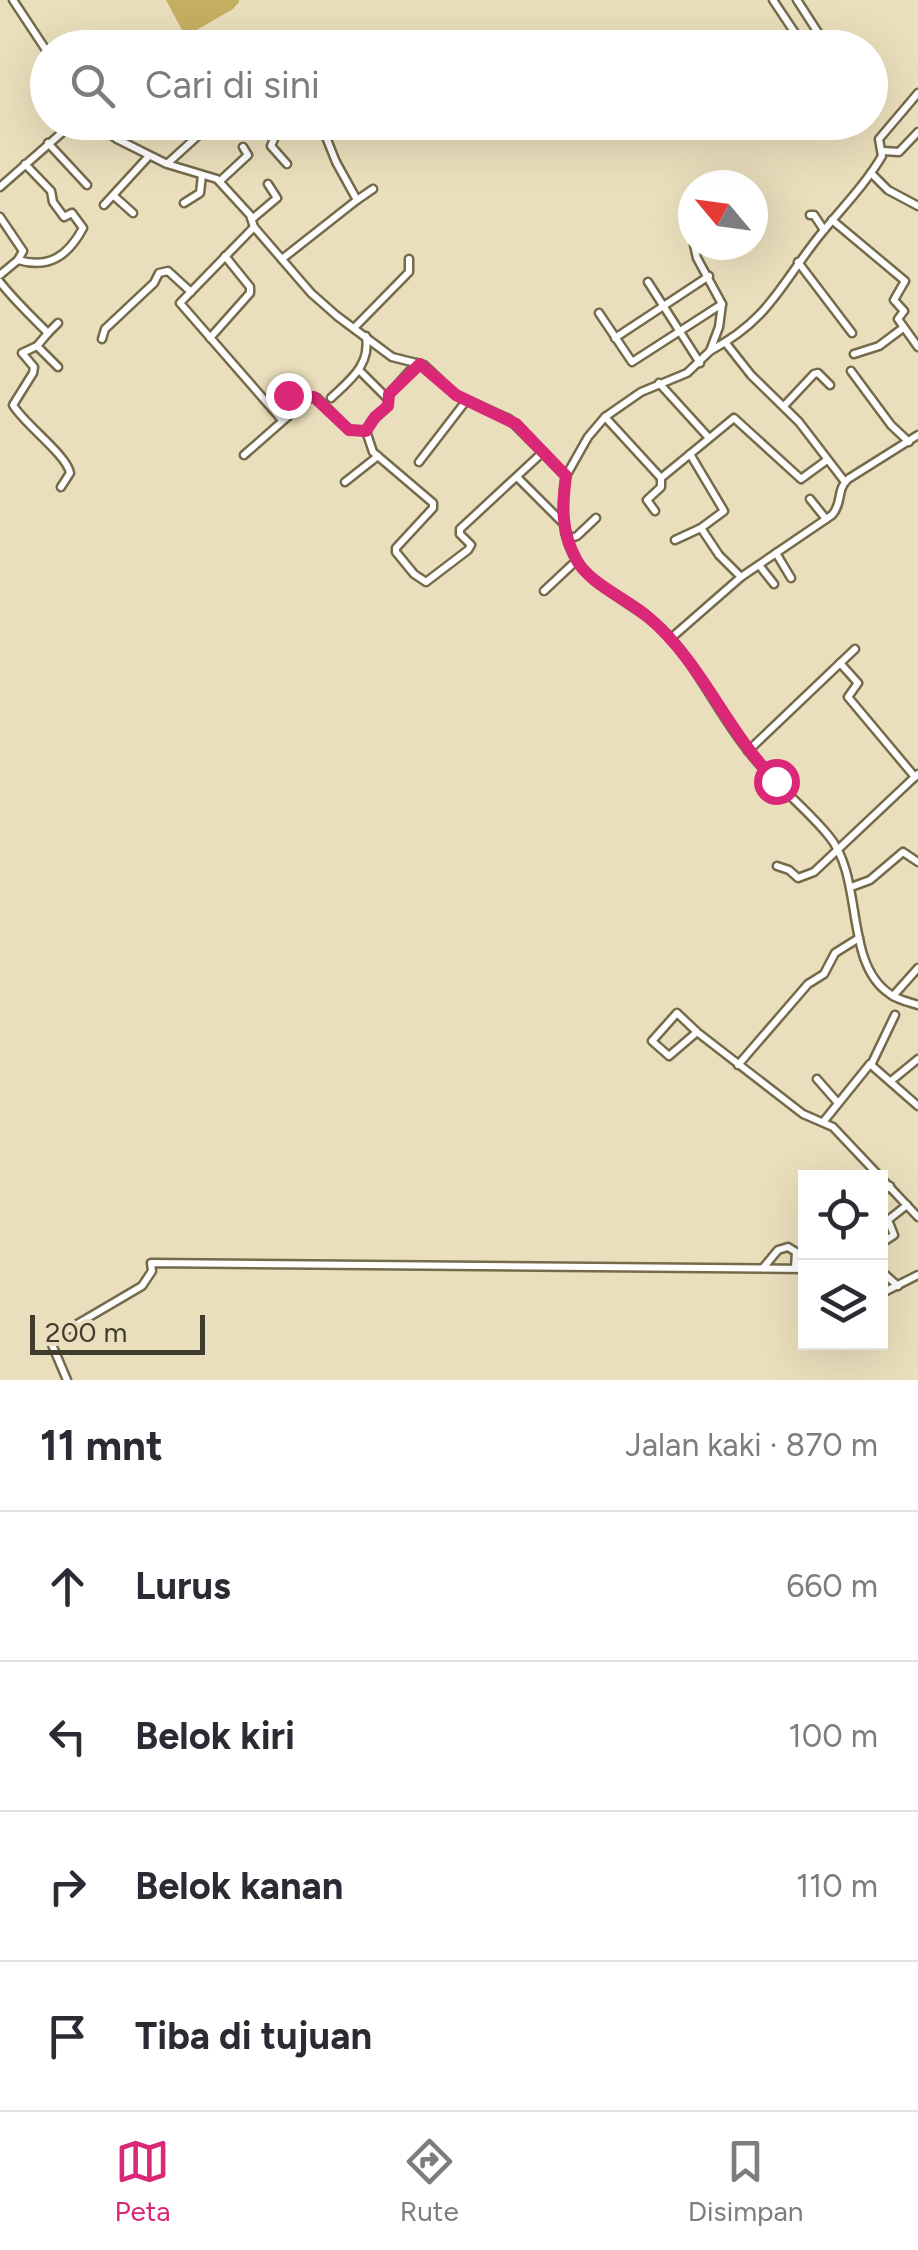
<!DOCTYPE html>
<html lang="id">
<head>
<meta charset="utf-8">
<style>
	body { margin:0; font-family:Figtree,sans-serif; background:#f7f7f7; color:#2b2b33 }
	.controls { position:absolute; right:30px; bottom:30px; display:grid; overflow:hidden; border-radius:0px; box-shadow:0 10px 40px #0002 }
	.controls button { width:90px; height:90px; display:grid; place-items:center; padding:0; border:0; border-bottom:2px solid #e1e1e2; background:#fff; color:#2b2b33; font:50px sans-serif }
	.compass { position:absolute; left:678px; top:170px; width:90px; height:90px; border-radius:50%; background:#fff; box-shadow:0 10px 40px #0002; rotate:299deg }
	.scale { position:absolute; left:30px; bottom:25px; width:175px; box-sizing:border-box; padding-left:10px; border:5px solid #413d2e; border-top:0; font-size:28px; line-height:35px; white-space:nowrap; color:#413d2e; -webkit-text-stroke:8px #eadfbc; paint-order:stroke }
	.stop { position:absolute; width:30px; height:30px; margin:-22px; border:8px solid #db2777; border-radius:50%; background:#fff }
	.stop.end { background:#db2777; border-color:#fff; box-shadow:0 2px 10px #0008 }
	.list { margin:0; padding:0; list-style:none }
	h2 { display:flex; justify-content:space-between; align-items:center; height:130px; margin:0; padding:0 40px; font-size:42px }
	h2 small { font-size:32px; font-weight:400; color:#7c7c81 }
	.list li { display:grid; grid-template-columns:65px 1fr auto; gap:30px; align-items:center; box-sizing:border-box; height:150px; padding:0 40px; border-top:2px solid #e1e1e2 }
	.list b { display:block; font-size:38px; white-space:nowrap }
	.list em { font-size:32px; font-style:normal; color:#7c7c81 }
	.icon { flex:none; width:55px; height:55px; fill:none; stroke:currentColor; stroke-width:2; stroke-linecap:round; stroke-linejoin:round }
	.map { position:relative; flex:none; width:918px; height:1380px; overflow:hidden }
	.search { position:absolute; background:#fff; box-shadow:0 10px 40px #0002; left:30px; right:30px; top:30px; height:110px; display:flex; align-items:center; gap:25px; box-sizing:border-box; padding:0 35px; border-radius:55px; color:#7c7c81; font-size:38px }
	.sheet { height:730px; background:#fff }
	nav { display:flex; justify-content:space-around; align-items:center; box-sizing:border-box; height:140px; border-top:2px solid #e1e1e2; background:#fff; font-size:28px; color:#7c7c81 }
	nav a { display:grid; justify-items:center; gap:5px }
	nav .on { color:#db2777 }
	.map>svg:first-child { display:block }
</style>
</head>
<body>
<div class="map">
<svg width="918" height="1380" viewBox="0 0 918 1380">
	<rect width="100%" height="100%" fill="#eadfbc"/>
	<path fill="#c5af61" d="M 166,0 L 239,0 L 239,2 L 233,9 L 188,35 L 182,30 Z"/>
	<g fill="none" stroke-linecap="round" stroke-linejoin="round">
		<g stroke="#756b4b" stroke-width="11">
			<g id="minor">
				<path d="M 13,0 L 48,53"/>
				<path d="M 773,0 L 805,48"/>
				<path d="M 797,0 L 828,48"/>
				<path d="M 224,48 L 230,44 L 236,48"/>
				<path d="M 94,122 L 117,139 L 167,164 L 217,179 L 250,215 L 254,227 L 311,293 L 337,316 L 392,357 L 424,365 L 456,395 L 509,419 L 566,476 C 561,506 560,538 579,564 C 597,589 638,606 662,629 C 697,665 718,714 750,753 C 773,783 804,806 828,835 C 865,878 843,963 890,994 C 898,1000 909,1002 918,1005"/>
				<path d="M 263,122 L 274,139 L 271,146 L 287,164"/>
				<path d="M 324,134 L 347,122"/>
				<path d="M 48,143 L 87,185"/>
				<path d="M 883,151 L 899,152 L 918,132"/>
				<path d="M 168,163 L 213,122"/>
				<path d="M 871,173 L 888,190 L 918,206"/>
				<path d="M 220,181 L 248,155 L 243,147"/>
				<path d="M 0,187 L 74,122"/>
				<path d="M 114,196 L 133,213"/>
				<path d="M 357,200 L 373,189"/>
				<path d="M 184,203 L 200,193 L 202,175"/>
				<path d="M 104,205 L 149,156"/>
				<path d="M 810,215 L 814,215 L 824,230"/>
				<path d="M 0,217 L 23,251 L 18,260 L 0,275"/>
				<path d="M 252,219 L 277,198 L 268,184"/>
				<path d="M 832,220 L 905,281 L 894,300 L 904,311 L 898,319 L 918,347"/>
				<path d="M 254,227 L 180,303 L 282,420"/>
				<path d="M 282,259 L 357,200 L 336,162 L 320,122"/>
				<path d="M 18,260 C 49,269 68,256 83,228 L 72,213 L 64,217 L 53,202 L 51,191 L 25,164"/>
				<path d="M 798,262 L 852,333"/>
				<path d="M 0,282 C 15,301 32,317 48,333 L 58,323"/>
				<path d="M 648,282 L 700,363"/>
				<path d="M 599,313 L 632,362 L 722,304"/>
				<path d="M 355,327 L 409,272 L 409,259"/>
				<path d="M 48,333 L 37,346 L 22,353 L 34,367 L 33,373 L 13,405 C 24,424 67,455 70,473 L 61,487"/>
				<path d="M 210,338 L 250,293 L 250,287 L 225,256"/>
				<path d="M 615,338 L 709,276"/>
				<path d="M 102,339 L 105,329 L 154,283 L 159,273 L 168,271 L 191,292"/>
				<path d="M 725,342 L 751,375 L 799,422 L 845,482"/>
				<path d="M 37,346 L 58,367"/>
				<path d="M 710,351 C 770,319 780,285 820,235 C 841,209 865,185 882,156 L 879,139 L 918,93"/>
				<path d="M 854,354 L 879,346 L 903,328"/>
				<path d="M 417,363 L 389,394 L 388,406 L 371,422 L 366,431 L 373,452 L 433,503 L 433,508 L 396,548 L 396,552 L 414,574 L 426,582 L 468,550 L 471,545 L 460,534 L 460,529 L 543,452"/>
				<path d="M 360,371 L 387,398"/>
				<path d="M 851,371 L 891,425 L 909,442"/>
				<path d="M 659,383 L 709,438"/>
				<path d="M 279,386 L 298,405"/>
				<path d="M 331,398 C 350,380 371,365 366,336"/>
				<path d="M 784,406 L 814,374 L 818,373 L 830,385"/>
				<path d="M 605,417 L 661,478 L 734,418 L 801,479 L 827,460"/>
				<path d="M 690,454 L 724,511 L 701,528 L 719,555 L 741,577"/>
				<path d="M 244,455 L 310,397 L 317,398 L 349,430 L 366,431"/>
				<path d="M 419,462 L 466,401"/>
				<path d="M 566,476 L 588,437 L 605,417 L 641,392 L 687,373 L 710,351 L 719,327 L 722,304 L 697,258 L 694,245"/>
				<path d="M 517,477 L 561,521"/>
				<path d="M 345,482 L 378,456"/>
				<path d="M 810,499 L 826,519"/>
				<path d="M 655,511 L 647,500 L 661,487 L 661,478"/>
				<path d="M 568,539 L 577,536 L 596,518"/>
				<path d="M 675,540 L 701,528"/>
				<path d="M 776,553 L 791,578"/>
				<path d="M 759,565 L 774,584"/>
				<path d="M 544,591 L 576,561"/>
				<path d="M 670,639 L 741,577 L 832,515 C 843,503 836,490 848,479 L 918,435"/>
				<path d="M 840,663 L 858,683 L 848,697 L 915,777"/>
				<path d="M 748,751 L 855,649"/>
				<path d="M 777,866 L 789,870 L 798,878 L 814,872 L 918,774"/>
				<path d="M 851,887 L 870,880 L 903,852 L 918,862"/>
				<path d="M 893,996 L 918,968"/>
				<path d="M 697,1032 L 677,1013 L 652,1041 L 669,1056 L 697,1032 L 803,1114 L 833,1127 L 918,1217"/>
				<path d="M 872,1063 L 895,1015"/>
				<path d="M 738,1065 L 808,984 L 824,974 L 835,953 L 859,938"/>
				<path d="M 817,1079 L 838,1103"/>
				<path d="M 891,1081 L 918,1059"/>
				<path d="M 824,1121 L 870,1064 L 918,1106"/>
				<path d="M 880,1194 L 890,1186"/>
				<path d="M 880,1244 L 894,1235 L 888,1220 L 907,1205"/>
				<path d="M 763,1268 L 778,1250 L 788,1247 L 796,1252 L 795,1268"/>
				<path d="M 880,1270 L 898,1286"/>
				<path d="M 886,1291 L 918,1275"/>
				<path d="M 67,1380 L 50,1340 L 142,1286 L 152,1271 L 151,1263 L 806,1269"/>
			</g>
		</g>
		<use href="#minor" stroke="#fff" stroke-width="6"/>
	</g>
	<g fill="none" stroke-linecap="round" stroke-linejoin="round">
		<path stroke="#db2777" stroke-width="12" d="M 288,395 L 298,405 L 307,398 L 314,397 L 349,430 L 366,431 L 375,417 L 388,406 L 389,394 L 420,364 L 456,395 L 516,424 L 566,476 C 562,506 561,531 576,559 C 589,584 626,598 648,617 C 701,661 727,732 776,781"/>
	</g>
</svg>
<div class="controls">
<button><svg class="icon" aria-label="locate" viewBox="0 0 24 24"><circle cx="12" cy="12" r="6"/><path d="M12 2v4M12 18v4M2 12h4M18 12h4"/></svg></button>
<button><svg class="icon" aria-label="layers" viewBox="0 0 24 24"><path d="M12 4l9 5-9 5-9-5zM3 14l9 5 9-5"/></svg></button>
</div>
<svg class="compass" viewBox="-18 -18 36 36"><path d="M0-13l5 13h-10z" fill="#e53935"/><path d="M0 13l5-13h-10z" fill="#7c7c81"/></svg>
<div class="scale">200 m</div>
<div class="stop" style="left:776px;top:781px"></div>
<div class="stop end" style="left:288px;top:395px"></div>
<div class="search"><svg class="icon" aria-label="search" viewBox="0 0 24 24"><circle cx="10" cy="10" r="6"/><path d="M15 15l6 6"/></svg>Cari di sini</div>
</div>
<section class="sheet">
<h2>11 mnt<small>Jalan kaki · 870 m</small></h2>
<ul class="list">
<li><svg class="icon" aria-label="ahead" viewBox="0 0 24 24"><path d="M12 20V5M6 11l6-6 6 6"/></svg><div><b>Lurus</b></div><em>660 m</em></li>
<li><svg class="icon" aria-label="left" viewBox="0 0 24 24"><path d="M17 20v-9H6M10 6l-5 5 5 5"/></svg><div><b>Belok kiri</b></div><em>100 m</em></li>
<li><svg class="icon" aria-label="right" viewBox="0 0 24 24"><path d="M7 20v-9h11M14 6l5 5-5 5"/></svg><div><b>Belok kanan</b></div><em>110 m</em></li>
<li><svg class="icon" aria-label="arrive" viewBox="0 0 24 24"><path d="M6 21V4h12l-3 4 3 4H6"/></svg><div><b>Tiba di tujuan</b></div></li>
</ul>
</section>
<nav>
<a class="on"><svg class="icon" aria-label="map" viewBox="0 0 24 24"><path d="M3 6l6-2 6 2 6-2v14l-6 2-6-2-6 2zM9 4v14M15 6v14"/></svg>Peta</a>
<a><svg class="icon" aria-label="directions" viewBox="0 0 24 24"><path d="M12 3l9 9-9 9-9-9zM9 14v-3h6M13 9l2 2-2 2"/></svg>Rute</a>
<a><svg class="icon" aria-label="saved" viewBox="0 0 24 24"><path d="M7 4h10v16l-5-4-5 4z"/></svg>Disimpan</a>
</nav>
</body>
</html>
